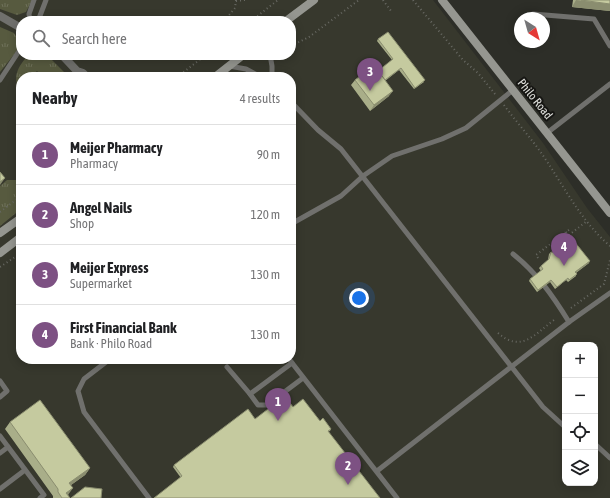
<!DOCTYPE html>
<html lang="en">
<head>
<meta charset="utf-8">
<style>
	body { margin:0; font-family:"Asap Condensed",sans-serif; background:#f6f6f6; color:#202124 }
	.controls { position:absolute; right:12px; bottom:12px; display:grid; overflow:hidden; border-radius:8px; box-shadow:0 2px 10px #0003 }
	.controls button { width:36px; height:36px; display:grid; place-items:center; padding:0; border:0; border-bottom:1px solid #e0e0e0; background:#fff; color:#202124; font:20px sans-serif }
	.compass { position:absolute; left:514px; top:12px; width:36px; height:36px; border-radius:50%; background:#fff; box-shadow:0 2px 10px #0003; rotate:143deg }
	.you { position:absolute; left:359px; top:298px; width:14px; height:14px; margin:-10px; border:3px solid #fff; border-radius:50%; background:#1a73e8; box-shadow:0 0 0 6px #1a73e833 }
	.badge { display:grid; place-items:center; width:26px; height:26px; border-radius:50%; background:#7d5183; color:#fff; font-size:13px; font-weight:700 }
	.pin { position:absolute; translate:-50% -33px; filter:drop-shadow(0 1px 2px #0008) }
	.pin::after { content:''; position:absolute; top:21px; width:14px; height:12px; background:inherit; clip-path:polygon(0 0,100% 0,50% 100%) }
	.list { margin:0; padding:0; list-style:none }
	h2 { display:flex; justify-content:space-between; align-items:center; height:52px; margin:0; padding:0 16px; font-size:17px }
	h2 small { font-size:13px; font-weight:400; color:#757577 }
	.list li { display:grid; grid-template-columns:26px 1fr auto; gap:12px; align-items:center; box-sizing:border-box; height:60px; padding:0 16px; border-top:1px solid #e0e0e0 }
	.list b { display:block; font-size:15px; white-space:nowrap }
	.list p { margin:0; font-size:13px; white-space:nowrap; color:#757577 }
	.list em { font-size:13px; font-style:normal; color:#757577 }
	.icon { flex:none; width:22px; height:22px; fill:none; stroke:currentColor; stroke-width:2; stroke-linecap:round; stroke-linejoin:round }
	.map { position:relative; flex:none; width:610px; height:498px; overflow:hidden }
	.search { position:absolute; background:#fff; box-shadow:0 2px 10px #0003; left:16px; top:16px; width:280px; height:44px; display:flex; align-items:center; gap:10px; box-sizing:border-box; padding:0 14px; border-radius:16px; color:#757577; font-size:15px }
	.panel { position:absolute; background:#fff; box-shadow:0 2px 10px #0003; left:16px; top:72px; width:280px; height:292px; border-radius:16px }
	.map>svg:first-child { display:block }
</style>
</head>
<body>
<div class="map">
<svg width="610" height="498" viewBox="0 0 610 498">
	<defs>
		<pattern id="grass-tufts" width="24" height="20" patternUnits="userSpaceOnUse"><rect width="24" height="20" fill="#575a3f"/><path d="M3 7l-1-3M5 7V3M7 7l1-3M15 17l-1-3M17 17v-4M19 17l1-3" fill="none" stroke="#6f715a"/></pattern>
	</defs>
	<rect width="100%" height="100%" fill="#2d2e28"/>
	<path fill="#37382d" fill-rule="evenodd" d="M 0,0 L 433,0 L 543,143 L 587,208 L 610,237 L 610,498 L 0,498 ZM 21,21 L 291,21 L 291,55 L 21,55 ZM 21,77 L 291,77 L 291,359 L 21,359 ZM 565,345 L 595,345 L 595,483 L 565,483 Z"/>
	<g fill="url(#grass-tufts)">
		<path d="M 0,0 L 32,0 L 26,12 L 17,15 L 0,9 Z"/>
		<path d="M 0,27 L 14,33 L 20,42 L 16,52 L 0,72 Z"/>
		<path d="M 28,55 L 47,55 L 69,77 L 43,77 L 37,71 L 30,77 L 21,77 L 21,92 C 11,78 18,67 28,55 Z"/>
		<path d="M 21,177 L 21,209 L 0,226 L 0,186 L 7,180 L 17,180 Z"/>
	</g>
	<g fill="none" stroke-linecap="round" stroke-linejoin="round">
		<g stroke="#686963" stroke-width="2" stroke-dasharray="1 3" stroke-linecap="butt">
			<path d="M 383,0 L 391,11"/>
			<path d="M 413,0 L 463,60 L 478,73 L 495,94"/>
			<path d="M 236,1 L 245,0"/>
			<path d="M 224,21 L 235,8 L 236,0"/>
			<path d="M 251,21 L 278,0"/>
			<path d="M 291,46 L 309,37 L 359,0"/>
			<path d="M 177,77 L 206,55"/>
			<path d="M 504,105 C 517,123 532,139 544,157 C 565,188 581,221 610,246"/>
			<path d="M 0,212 L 21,196"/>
			<path d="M 566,232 L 569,235 L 587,221"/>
			<path d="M 538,258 L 536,255 L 570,229"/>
			<path d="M 0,267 L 21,253"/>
			<path d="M 571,308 L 604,284 L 610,260"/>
			<path d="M 498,333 C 521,353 534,335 554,320"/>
		</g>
		<g stroke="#70706d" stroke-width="5">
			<path d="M 533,14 L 594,19 L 610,46"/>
			<path d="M 30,21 L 29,14 L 34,0"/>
			<path d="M 38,21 L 46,0"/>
			<path d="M 270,55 L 272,66 L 272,77"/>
			<path d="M 229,66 L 246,69 L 261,77"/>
			<path d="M 0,80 L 21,48"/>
			<path d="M 291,102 L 318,130 L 341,149 L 543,407 L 565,427"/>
			<path d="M 547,133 L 610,84"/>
			<path d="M 291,224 L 341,196 L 363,176 L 392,156 L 442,139 L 466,128 L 513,90"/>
			<path d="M 513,254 C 537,273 553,296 569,322"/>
			<path d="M 110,359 L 84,379 L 78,391 L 84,412 L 149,498"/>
			<path d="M 289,359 L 397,498"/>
			<path d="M 227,367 L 250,394 L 292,363"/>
			<path d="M 0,381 L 7,391 L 0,397"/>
			<path d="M 250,394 L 258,405 L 267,405 L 303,378"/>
			<path d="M 0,436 L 44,495 L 40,498"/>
			<path d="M 595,444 L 610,458"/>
			<path d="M 0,453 L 8,447"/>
			<path d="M 377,471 L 569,322 L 610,293"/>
			<path d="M 0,489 L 25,470"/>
		</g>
		<g stroke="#70706d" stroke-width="8">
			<path d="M 0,16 L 21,28"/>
			<path d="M 62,55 L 77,71 L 83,73 L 87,77"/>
		</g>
		<g stroke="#959690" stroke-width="8">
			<path d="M 442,0 L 610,213"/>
			<path d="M 286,21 L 314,0"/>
			<path d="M 215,77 L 243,55"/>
			<path d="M 0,233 L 21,218"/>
			<path d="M 0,253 L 21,237"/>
		</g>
	</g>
	<g fill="#a9ae89">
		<path d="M 573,0 L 610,0 L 610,11 L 572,7 Z"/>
		<path d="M 378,39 L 424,82 L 414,89 L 399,70 L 385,81 L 389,96 L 370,111 L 351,85 L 355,80 L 378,71 L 392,60 L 377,41 Z"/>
		<path d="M 551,252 L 589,263 L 576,273 L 576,276 L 568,282 L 566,280 L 555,289 L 550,282 L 537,292 L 529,281 L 530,279 L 541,271 L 539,268 L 541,266 L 548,260 L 549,254 Z"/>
		<path d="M 293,407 L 331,429 L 330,431 L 181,478 L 173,467 L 174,465 L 255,419 Z"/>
		<path d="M 10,422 L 90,468 L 85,475 L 71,485 L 68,495 L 70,498 L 53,498 L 53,496 L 5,429 Z"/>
	</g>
	<g fill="#8a8d6f">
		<path d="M 576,0 L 610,4 L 610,11 L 572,7 Z"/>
		<path d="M 393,91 L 389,96 L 370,111 L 374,105 Z"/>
		<path d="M 5,178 L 0,185 L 0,182 Z"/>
		<path d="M 590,261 L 589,263 L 574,274 L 575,272 Z"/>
		<path d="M 551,280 L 550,282 L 537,292 L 538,290 Z"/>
		<path d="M 90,468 L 85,475 L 64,490 L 69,483 Z"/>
		<path d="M 73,488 L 68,495 L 66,493 Z"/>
	</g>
	<g fill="#c5ca9f" stroke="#8a8d6f">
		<path d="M 581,0 L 610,0 L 610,4 Z"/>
		<path d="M 388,32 L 425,80 L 415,88 L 401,68 L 385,80 L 378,71 L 393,59 L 378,39 Z"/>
		<path d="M 374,65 L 393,91 L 374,105 L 355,80 Z"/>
		<path d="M 0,172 L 5,178 L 0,182 Z"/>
		<path d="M 574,241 L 590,261 L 575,272 L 577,274 L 569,280 L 568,278 L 557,287 L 551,280 L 538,290 L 530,279 L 543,269 L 541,266 L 549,259 L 551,252 L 558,253 Z"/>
		<path d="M 285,396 L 293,407 L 303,399 L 320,421 L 323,418 L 331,429 L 328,431 L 380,498 L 154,498 L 182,476 L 174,465 L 248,409 L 255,419 Z"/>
		<path d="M 40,400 L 90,468 L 69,483 L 73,488 L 66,493 L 70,498 L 62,498 L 58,492 L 58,489 L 10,422 Z"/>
		<path d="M 85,487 L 102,489 L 101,498 L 71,498 Z"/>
	</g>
	<g text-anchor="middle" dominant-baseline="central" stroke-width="4" stroke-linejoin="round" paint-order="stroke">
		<g font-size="12" fill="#e0e1dd" stroke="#161613">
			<text transform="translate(535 99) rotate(51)">Philo Road</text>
		</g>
	</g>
</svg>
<div class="controls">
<button>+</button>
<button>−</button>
<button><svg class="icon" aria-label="locate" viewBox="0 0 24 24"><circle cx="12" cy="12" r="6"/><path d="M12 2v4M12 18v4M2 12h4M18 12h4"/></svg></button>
<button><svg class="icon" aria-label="layers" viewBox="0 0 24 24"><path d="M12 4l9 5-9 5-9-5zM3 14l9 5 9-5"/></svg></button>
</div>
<svg class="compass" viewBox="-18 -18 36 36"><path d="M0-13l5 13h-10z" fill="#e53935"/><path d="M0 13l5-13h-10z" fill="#757577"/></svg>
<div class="you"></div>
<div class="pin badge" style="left:278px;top:421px">1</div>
<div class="pin badge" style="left:348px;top:485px">2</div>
<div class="pin badge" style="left:370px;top:91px">3</div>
<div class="pin badge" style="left:564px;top:266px">4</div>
<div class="search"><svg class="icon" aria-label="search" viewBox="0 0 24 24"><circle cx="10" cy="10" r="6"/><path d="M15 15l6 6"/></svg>Search here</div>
<section class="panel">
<h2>Nearby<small>4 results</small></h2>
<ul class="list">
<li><span class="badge">1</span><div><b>Meijer Pharmacy</b><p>Pharmacy</p></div><em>90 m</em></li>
<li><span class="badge">2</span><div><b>Angel Nails</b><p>Shop</p></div><em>120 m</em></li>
<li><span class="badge">3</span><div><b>Meijer Express</b><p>Supermarket</p></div><em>130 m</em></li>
<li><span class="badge">4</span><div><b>First Financial Bank</b><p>Bank · Philo Road</p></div><em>130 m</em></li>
</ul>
</section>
</div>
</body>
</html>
